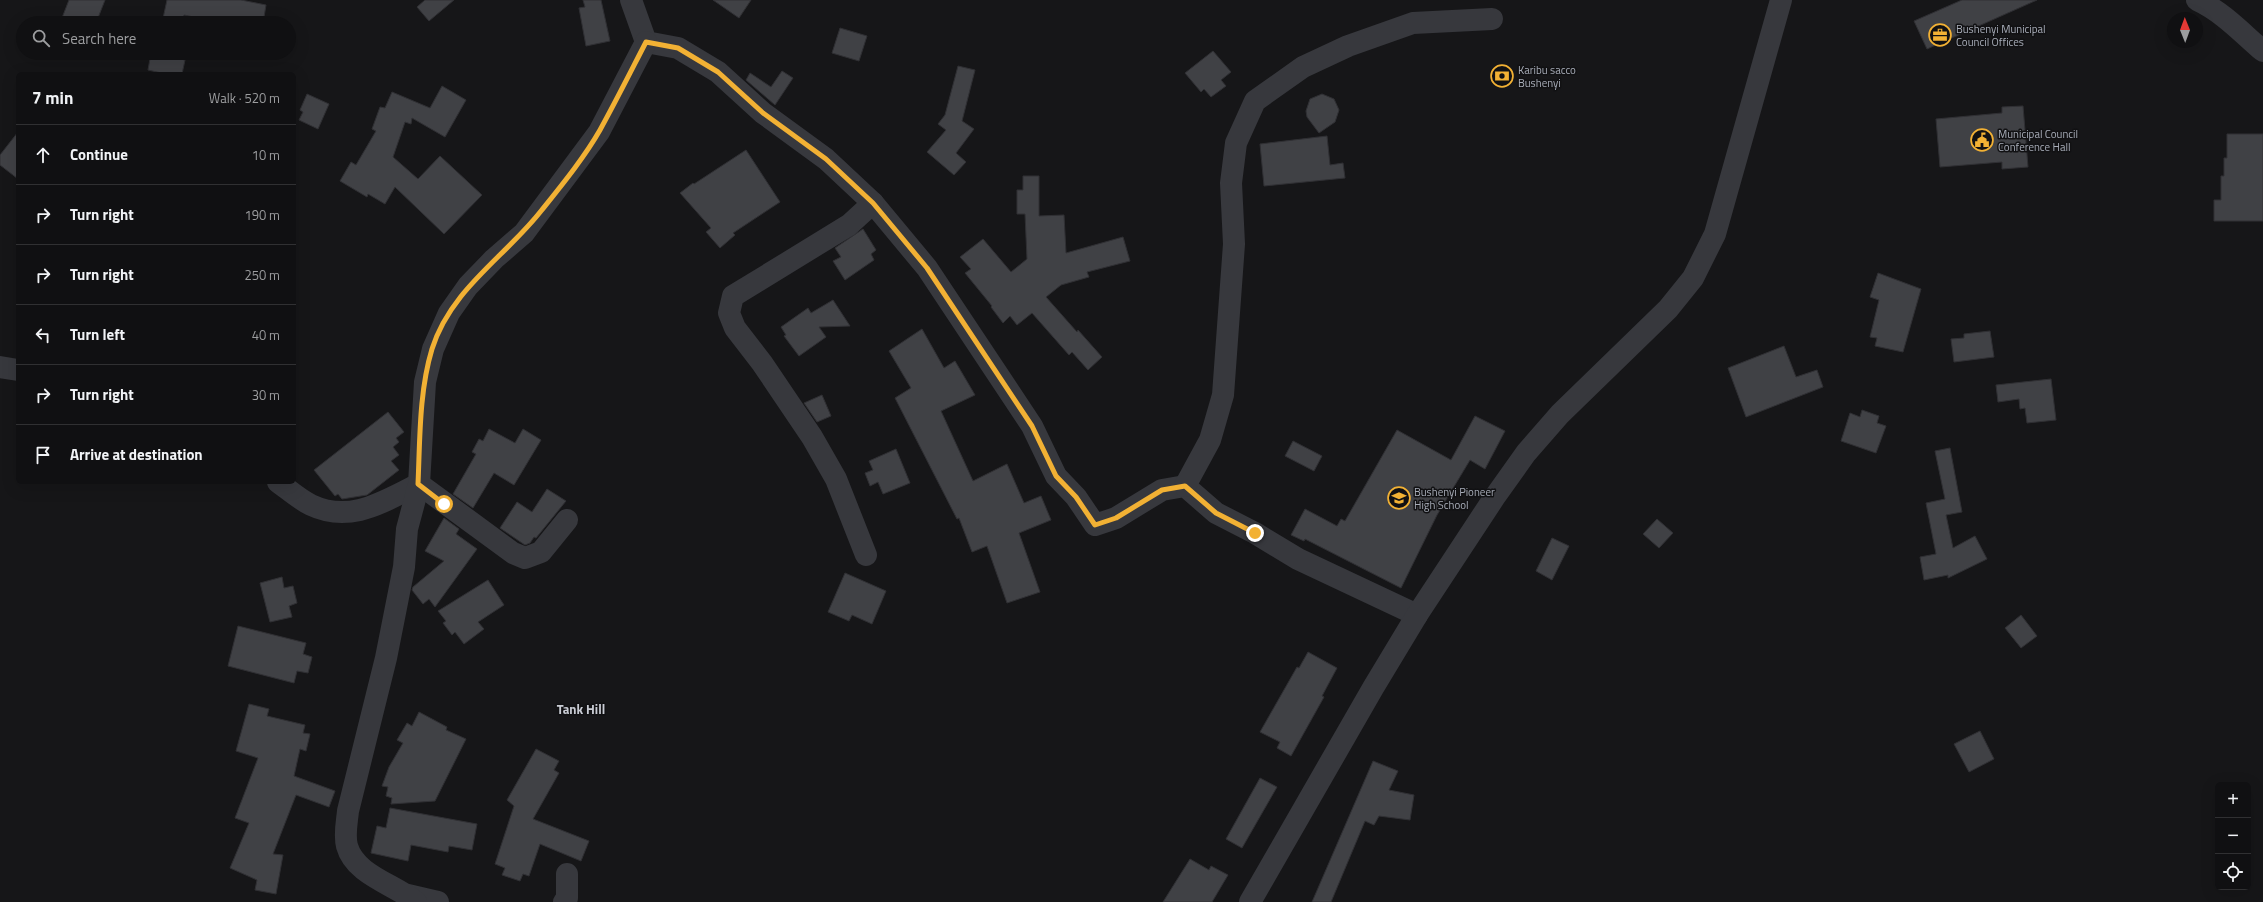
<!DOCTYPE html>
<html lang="en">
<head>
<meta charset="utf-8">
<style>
	body { margin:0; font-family:"Titillium Web",sans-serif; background:#19191b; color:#f1f3f6 }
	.controls { position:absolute; right:12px; bottom:12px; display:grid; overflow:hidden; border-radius:6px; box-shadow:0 4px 16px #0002 }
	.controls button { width:36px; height:36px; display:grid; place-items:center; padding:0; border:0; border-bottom:1px solid #303032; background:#101012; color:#f1f3f6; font:20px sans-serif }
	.compass { position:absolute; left:2167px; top:12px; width:36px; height:36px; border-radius:50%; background:#101012; box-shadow:0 4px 16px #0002; rotate:359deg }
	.stop { position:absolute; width:12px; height:12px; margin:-9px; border:3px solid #f2b134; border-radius:50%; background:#fff }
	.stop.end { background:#f2b134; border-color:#fff; box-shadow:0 1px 4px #0008 }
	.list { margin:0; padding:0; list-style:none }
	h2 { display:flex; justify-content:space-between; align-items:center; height:52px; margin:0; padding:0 16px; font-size:17px }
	h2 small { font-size:13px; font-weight:400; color:#9c9d9f }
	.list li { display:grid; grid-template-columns:26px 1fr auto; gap:12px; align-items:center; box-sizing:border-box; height:60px; padding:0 16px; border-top:1px solid #303032 }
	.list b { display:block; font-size:15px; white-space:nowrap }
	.list em { font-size:13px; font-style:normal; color:#9c9d9f }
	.icon { flex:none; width:22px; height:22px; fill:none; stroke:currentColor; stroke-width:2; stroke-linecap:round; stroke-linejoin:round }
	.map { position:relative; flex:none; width:2263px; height:902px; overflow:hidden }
	.search { position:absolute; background:#101012; box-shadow:0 4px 16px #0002; left:16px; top:16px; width:280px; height:44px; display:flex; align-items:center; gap:10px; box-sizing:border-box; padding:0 14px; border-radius:22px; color:#9c9d9f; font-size:15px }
	.panel { position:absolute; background:#101012; box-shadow:0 4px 16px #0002; left:16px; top:72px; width:280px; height:412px; border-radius:6px }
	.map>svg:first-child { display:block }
</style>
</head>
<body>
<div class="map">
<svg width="2263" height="902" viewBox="0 0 2263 902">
	<rect width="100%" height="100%" fill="#161618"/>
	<g fill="#404145" stroke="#303034">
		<path d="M 69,0 L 105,0 L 96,23 L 60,23 Z"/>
		<path d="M 167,0 L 241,0 L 266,5 L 263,23 L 223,23 L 184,15 L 182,23 L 162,23 Z"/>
		<path d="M 425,0 L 454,0 L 429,21 L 417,7 Z"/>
		<path d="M 583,0 L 601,0 L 610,41 L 586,46 L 579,8 L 585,7 Z"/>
		<path d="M 713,0 L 751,0 L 739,18 Z"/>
		<path d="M 1962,0 L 2037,0 L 1927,49 L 1914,21 Z"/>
		<path d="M 840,28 L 867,36 L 859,61 L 832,53 Z"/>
		<path d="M 1213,51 L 1231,72 L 1221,80 L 1226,86 L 1211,97 L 1204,89 L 1201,92 L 1185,73 Z"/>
		<path d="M 151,53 L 176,53 L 175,58 L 185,60 L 182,74 L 166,74 L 148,70 Z"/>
		<path d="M 958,66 L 975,70 L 962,121 L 974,129 L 956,153 L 966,162 L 954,175 L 927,152 L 946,130 L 938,124 L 945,115 Z"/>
		<path d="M 782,71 L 793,78 L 775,105 L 746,80 L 750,73 L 771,87 Z"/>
		<path d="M 442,86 L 466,100 L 445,137 L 412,118 L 411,124 L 405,122 L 393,157 L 418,179 L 440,156 L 482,195 L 444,234 L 395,187 L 385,204 L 368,194 L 367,197 L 340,181 L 351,162 L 356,165 L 376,131 L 372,129 L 380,107 L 385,108 L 392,92 L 430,108 Z"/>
		<path d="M 307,94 L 329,104 L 318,129 L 299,120 L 303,112 L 300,110 Z"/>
		<path d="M 1322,94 L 1334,99 L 1339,110 L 1335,122 L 1319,133 L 1307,117 L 1306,111 L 1310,99 Z"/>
		<path d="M 2023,106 L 2028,167 L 2002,169 L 2002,162 L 1940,167 L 1936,119 L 2002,113 L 2002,107 Z"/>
		<path d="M 18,132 L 18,179 L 0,165 L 0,155 Z"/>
		<path d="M 2227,134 L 2263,134 L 2263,221 L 2214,221 L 2214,200 L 2221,200 L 2221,176 L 2224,176 L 2224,158 L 2227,158 Z"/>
		<path d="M 1327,136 L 1330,165 L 1343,163 L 1345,178 L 1264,186 L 1260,144 Z"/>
		<path d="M 746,150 L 780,202 L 733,233 L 735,235 L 720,248 L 706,232 L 711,228 L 680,193 L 693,183 L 694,184 Z"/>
		<path d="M 1023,176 L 1039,176 L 1039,216 L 1064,215 L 1066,253 L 1123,237 L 1130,261 L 1087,272 L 1089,277 L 1061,285 L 1046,297 L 1077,332 L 1078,330 L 1102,357 L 1088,370 L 1072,352 L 1069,355 L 1032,313 L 1017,325 L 1010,316 L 1003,323 L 991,307 L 992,306 L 965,273 L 971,269 L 960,257 L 983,239 L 1011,272 L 1027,259 L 1025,214 L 1017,214 L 1017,190 L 1023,190 Z"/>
		<path d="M 863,229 L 876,250 L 871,254 L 874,260 L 845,280 L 833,261 L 841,257 L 835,248 Z"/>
		<path d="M 1878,273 L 1921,289 L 1903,352 L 1875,346 L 1877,338 L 1870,337 L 1879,300 L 1870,297 Z"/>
		<path d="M 833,300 L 850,326 L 819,327 L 826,337 L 799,356 L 784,336 L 786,335 L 781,327 L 808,308 L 811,313 Z"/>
		<path d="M 922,329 L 944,368 L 955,361 L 975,395 L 941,411 L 973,481 L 1007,464 L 1024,503 L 1041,496 L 1051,520 L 1019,533 L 1040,592 L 1007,603 L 987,546 L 972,552 L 959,518 L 957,519 L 895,398 L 911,388 L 889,351 Z"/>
		<path d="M 1990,331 L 1994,357 L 1954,362 L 1951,339 L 1964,338 L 1964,334 Z"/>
		<path d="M 1784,346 L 1796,377 L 1817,370 L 1823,387 L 1746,417 L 1728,368 Z"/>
		<path d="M 2051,379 L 2056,420 L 2027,423 L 2025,408 L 2020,409 L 2019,399 L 1998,402 L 1996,385 Z"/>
		<path d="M 822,395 L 831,416 L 817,422 L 804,403 Z"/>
		<path d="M 1862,410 L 1879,416 L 1877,423 L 1886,426 L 1876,453 L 1841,441 L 1850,413 L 1860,417 Z"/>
		<path d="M 388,412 L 404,432 L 396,438 L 399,442 L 393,447 L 399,455 L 391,461 L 399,470 L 367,495 L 342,499 L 338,494 L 335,496 L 314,470 Z"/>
		<path d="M 1475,416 L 1505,431 L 1485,469 L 1470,460 L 1437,515 L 1401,588 L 1305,539 L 1304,541 L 1291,535 L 1305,509 L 1337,526 L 1341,519 L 1345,521 L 1397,430 L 1451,460 Z"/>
		<path d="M 489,429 L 515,443 L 523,429 L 541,440 L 514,485 L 494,473 L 473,508 L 453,494 L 476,454 L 472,452 L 479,439 L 483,441 Z"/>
		<path d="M 1293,441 L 1322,456 L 1314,471 L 1285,456 Z"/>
		<path d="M 1950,448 L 1962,512 L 1946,515 L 1953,548 L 1975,536 L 1987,559 L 1948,578 L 1948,575 L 1924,580 L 1920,557 L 1936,554 L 1926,503 L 1945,499 L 1935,451 Z"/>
		<path d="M 896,449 L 910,483 L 883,494 L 878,482 L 870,486 L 865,473 L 873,470 L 869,461 Z"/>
		<path d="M 547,489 L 566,501 L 536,538 L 534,537 L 530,543 L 525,545 L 500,528 L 517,502 L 532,512 Z"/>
		<path d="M 444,518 L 459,529 L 456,534 L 477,549 L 435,607 L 429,599 L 423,604 L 412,590 L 413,587 L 444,561 L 425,551 Z"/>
		<path d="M 1657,519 L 1673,533 L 1659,548 L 1643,534 Z"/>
		<path d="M 1552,538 L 1569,546 L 1552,580 L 1536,571 Z"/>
		<path d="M 845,573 L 886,591 L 872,624 L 852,615 L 849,621 L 828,612 Z"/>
		<path d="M 282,577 L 284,588 L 293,586 L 297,603 L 289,606 L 292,617 L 270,622 L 260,583 Z"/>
		<path d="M 488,580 L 504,605 L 478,622 L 484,629 L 464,644 L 455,632 L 452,635 L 443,623 L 446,621 L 438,611 Z"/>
		<path d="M 2021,615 L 2037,636 L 2021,648 L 2005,628 Z"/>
		<path d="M 238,626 L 306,643 L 303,654 L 312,657 L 308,673 L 297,671 L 294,683 L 228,666 Z"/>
		<path d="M 1308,652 L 1337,668 L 1322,696 L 1324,697 L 1291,756 L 1277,748 L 1280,742 L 1260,732 L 1297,667 L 1299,668 Z"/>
		<path d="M 249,704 L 269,709 L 267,716 L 305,725 L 303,733 L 310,734 L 306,751 L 300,749 L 294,776 L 335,791 L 329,807 L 296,795 L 273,854 L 283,855 L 276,894 L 255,890 L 257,880 L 230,868 L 249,823 L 235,818 L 258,758 L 236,751 Z"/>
		<path d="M 419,712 L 447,727 L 446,730 L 466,739 L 435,801 L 391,804 L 392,798 L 386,796 L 388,787 L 382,786 L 389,767 L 403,743 L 397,740 L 407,723 L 412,726 Z"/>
		<path d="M 1980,731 L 1994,759 L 1969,772 L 1954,744 Z"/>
		<path d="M 536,749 L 559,761 L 554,770 L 559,773 L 533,819 L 589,841 L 581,861 L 540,844 L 529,876 L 523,874 L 520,881 L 502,875 L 505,868 L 495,864 L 514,806 L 507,800 Z"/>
		<path d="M 1373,761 L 1398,771 L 1389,790 L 1414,795 L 1410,820 L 1379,816 L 1374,825 L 1365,821 L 1331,902 L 1312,902 Z"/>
		<path d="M 1260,778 L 1277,787 L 1242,848 L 1226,839 Z"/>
		<path d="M 390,808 L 477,824 L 472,850 L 449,846 L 448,852 L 411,845 L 408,861 L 371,853 L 377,826 L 386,828 Z"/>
		<path d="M 1190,859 L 1209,870 L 1211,866 L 1228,875 L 1212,902 L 1163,902 Z"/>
	</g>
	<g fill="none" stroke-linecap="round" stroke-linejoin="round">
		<g stroke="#37383d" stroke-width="22">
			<path d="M 631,0 L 646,42 L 678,48 L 718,72 L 763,113 L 826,159 L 873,203 L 927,268 L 1032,426 L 1056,476 L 1076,497 L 1095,525 L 1116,518 L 1162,490 L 1185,486 L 1216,513 L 1255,533 L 1298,559 L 1417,615"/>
			<path d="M 2197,0 C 2223,12 2242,33 2263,51"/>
			<path d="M 0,367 L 18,370"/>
			<path d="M 278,482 C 289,490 299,499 311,505 C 351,524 384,501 419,484 L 513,553 L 525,558 L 541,552 L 567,520"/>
			<path d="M 1185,486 L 1210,440 L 1223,395 L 1234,244 L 1231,183 L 1236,143 L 1255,101 L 1303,67 L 1348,46 L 1413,23 L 1492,19"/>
			<path d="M 866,555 L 836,479 L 812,437 L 762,363 L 735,328 L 729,313 L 733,296 L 849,225 L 873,203"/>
			<path d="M 408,895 L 438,902"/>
			<path d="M 416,902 C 394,884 355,875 347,846 C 344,835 347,822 348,811 L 386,658 L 404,567 L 407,529 L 419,484 L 425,382 L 433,349 L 449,313 L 468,286 L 494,259 L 524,233 L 599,132 L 646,42"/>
			<path d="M 564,902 L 567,898 L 567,874"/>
			<path d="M 1250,902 L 1373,688 L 1417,615 L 1494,498 L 1526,453 L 1560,414 L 1668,309 L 1693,278 L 1715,234 L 1781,0"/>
		</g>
	</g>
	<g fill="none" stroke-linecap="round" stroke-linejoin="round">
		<path stroke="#f2b134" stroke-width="5" d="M 444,504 L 418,484 C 420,440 419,392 432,349 C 451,289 505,257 541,211 C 561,186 584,158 600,130 C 616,101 631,71 646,42 L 678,48 L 718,72 L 763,113 L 826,159 L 873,203 L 927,268 L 1032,426 L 1056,476 L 1076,497 L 1095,525 L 1116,518 L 1162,490 L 1185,486 L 1216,513 L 1255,533"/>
	</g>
	<defs>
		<g id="office-ring" transform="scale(1.15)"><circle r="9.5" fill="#111113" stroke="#f2b134" stroke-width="1.5"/><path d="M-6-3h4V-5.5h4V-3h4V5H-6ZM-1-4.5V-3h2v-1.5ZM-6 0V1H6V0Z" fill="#f2b134"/></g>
		<g id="bank-ring" transform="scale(1.15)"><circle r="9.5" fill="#111113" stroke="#f2b134" stroke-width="1.5"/><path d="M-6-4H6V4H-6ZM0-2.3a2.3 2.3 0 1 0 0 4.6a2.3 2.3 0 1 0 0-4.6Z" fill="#f2b134"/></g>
		<g id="civic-ring" transform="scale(1.15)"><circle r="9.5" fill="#111113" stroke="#f2b134" stroke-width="1.5"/><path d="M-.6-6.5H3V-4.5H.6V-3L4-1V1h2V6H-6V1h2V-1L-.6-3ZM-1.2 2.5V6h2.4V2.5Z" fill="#f2b134"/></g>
		<g id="school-ring" transform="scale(1.15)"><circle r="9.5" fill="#111113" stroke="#f2b134" stroke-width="1.5"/><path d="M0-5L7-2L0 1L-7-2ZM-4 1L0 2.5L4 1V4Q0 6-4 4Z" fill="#f2b134"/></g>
	</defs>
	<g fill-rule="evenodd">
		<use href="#office-ring" x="1940" y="35"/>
		<use href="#bank-ring" x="1502" y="76"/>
		<use href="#civic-ring" x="1982" y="140"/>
		<use href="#school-ring" x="1399" y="498"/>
	</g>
	<g text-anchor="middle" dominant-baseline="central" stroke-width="3" stroke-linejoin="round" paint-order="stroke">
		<g font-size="11" fill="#a8adb8" stroke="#111113" text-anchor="start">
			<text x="1956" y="29">Bushenyi Municipal<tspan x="1956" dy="13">Council Offices</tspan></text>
			<text x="1518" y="70">Karibu sacco<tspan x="1518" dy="13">Bushenyi</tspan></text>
			<text x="1998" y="134">Municipal Council<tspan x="1998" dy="13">Conference Hall</tspan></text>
			<text x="1414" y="492">Bushenyi Pioneer<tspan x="1414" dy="13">High School</tspan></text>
		</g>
		<g font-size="13" font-weight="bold" fill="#c9ccd4" stroke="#111113">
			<text x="581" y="709">Tank Hill</text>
		</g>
	</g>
</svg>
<div class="controls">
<button>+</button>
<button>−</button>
<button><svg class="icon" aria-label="locate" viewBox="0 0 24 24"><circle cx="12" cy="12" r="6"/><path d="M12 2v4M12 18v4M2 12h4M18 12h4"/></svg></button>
</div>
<svg class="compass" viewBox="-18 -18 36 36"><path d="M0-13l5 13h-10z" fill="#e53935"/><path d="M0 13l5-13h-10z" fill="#9c9d9f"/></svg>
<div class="stop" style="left:444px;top:504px"></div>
<div class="stop end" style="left:1255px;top:533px"></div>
<div class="search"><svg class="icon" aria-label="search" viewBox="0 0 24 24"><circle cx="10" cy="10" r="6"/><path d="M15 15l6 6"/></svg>Search here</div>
<section class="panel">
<h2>7 min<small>Walk · 520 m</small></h2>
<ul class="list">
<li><svg class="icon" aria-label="ahead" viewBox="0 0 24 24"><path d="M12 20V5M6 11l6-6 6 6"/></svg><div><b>Continue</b></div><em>10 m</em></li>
<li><svg class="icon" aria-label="right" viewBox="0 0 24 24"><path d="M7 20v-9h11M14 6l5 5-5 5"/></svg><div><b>Turn right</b></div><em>190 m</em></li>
<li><svg class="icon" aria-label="right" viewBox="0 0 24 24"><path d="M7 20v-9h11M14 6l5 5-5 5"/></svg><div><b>Turn right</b></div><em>250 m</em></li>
<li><svg class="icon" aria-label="left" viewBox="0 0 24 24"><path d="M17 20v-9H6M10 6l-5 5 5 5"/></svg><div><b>Turn left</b></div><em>40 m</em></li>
<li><svg class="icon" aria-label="right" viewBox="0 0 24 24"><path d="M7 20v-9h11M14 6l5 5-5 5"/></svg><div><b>Turn right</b></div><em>30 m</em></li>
<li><svg class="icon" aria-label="arrive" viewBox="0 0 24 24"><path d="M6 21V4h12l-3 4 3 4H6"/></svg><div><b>Arrive at destination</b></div></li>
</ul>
</section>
</div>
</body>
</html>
